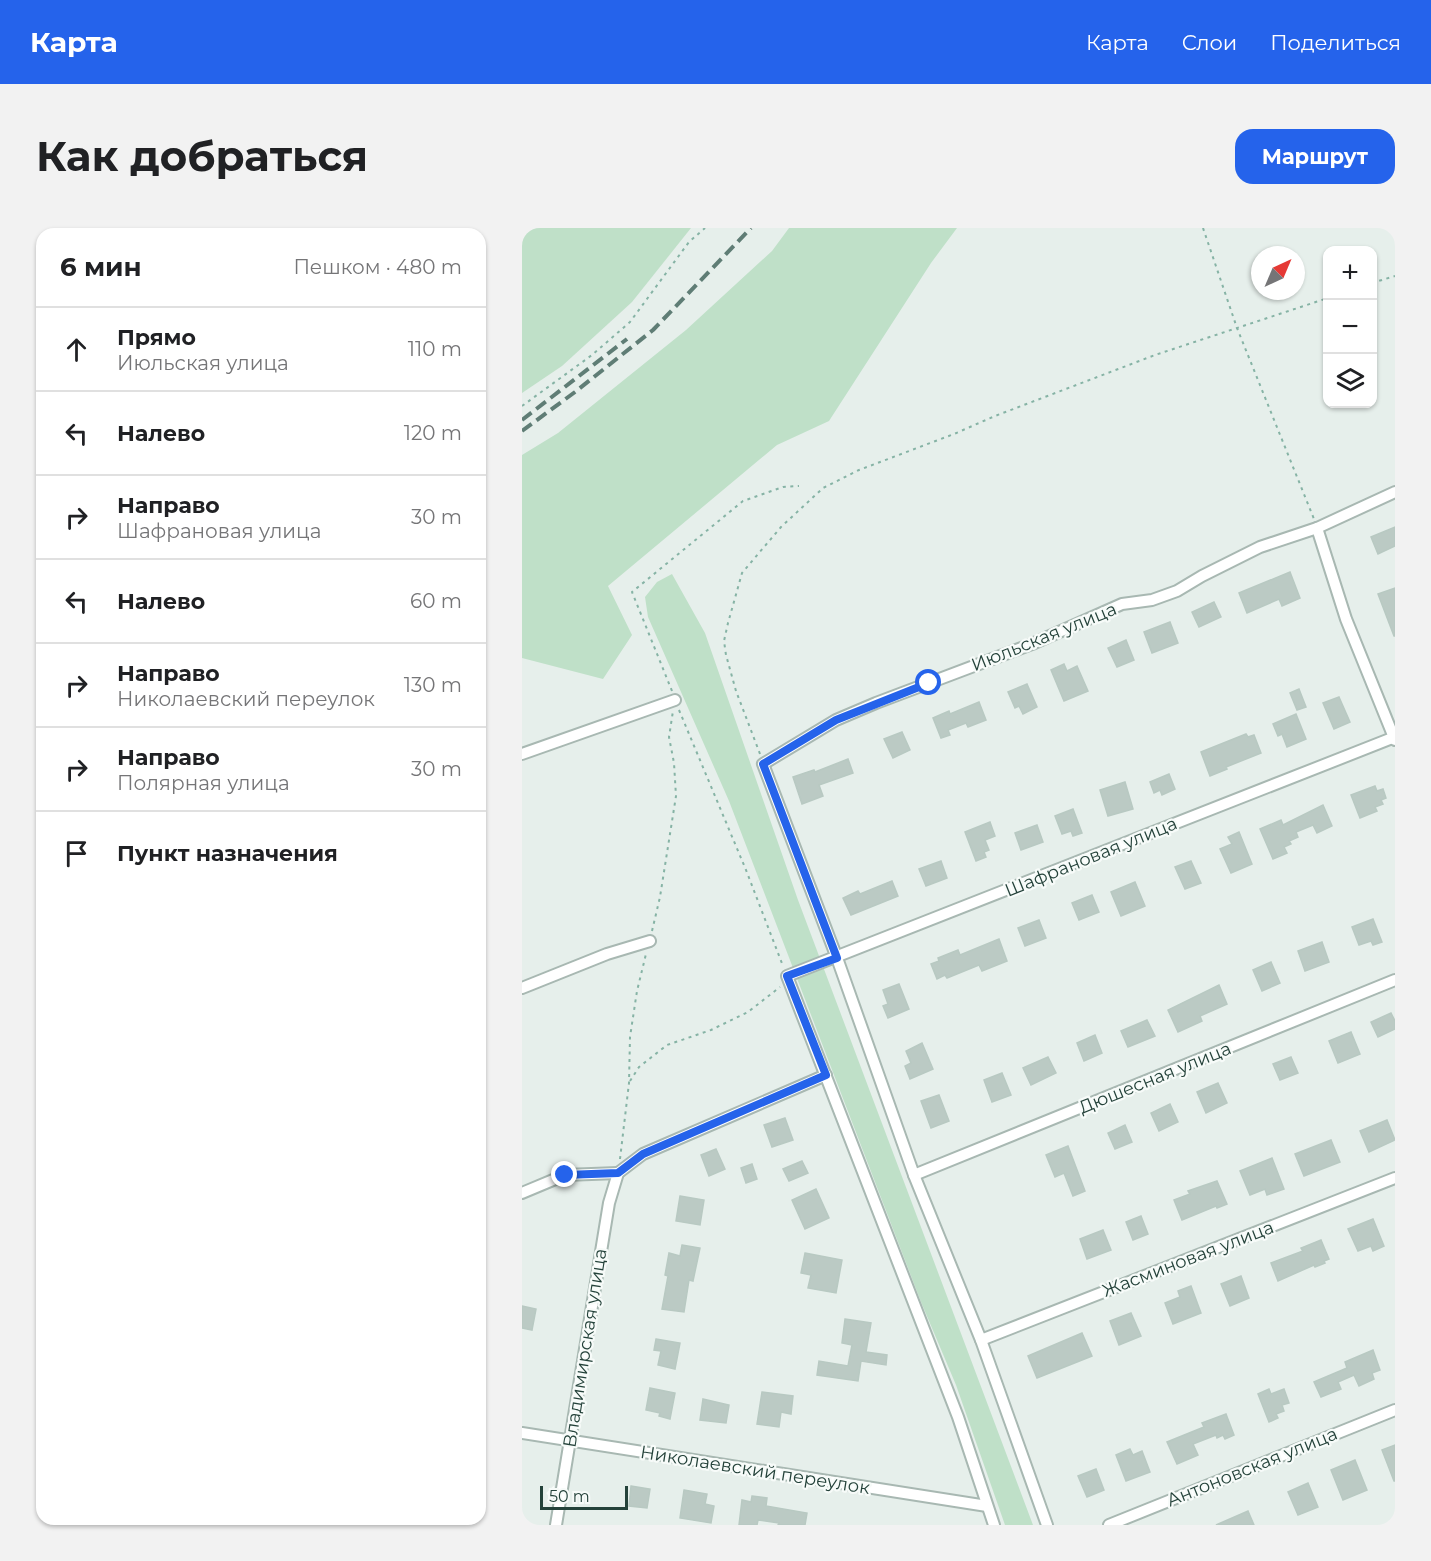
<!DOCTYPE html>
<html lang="ru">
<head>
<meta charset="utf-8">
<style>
	body { margin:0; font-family:Montserrat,sans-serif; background:#f2f2f2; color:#202124 }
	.controls { position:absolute; right:18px; top:18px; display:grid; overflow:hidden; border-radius:12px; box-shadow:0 2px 4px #0004 }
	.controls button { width:54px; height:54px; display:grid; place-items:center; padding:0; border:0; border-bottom:2px solid #e0e0e0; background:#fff; color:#202124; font:30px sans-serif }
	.compass { position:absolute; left:729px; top:18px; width:54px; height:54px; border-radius:50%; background:#fff; box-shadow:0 2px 4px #0004; rotate:44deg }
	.scale { position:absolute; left:18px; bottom:15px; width:88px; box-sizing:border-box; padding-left:6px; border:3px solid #24423a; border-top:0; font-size:16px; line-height:21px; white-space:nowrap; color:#24423a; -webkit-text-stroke:4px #f7fbf9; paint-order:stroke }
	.stop { position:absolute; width:18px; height:18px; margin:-14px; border:4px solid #2563eb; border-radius:50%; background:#fff }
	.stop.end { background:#2563eb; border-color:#fff; box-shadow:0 2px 6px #0008 }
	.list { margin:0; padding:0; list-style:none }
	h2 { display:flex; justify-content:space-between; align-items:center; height:78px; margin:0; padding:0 24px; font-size:26px }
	h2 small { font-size:20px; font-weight:400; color:#757577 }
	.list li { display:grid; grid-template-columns:39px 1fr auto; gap:18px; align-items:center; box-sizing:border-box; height:84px; padding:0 24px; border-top:2px solid #e0e0e0 }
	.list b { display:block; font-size:22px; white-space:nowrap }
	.list p { margin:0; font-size:20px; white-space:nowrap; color:#757577 }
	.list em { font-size:20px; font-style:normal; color:#757577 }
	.icon { flex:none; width:33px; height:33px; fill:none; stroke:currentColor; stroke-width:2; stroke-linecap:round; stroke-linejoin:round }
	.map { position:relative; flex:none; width:873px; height:1297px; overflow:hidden; border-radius:18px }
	header { display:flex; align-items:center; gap:36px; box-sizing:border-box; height:84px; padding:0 30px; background:#2563eb; color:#fff }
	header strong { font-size:28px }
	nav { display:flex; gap:33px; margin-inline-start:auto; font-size:21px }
	.intro { display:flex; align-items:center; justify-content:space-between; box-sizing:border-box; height:144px; padding:0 36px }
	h1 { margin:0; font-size:42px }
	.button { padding:15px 27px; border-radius:18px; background:#2563eb; color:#fff; font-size:21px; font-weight:700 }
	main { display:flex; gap:36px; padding:0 36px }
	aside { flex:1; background:#fff; border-radius:18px; box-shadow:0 2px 4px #0004 }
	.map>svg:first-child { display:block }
</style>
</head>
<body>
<header>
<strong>Карта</strong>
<nav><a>Карта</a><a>Слои</a><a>Поделиться</a></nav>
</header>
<div class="intro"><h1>Как добраться</h1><a class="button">Маршрут</a></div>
<main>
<aside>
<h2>6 мин<small>Пешком · 480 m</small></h2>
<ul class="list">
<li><svg class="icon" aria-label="ahead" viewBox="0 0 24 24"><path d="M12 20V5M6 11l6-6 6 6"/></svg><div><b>Прямо</b><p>Июльская улица</p></div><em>110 m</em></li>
<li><svg class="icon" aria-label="left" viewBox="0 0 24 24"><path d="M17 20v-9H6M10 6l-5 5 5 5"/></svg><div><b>Налево</b></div><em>120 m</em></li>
<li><svg class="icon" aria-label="right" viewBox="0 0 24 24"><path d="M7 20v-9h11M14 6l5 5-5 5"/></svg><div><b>Направо</b><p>Шафрановая улица</p></div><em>30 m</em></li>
<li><svg class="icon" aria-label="left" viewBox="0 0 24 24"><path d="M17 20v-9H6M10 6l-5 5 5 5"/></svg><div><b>Налево</b></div><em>60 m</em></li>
<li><svg class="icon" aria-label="right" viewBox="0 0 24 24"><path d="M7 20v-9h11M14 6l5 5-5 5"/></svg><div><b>Направо</b><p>Николаевский переулок</p></div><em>130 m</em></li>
<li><svg class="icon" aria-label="right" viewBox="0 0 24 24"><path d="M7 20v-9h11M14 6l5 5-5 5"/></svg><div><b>Направо</b><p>Полярная улица</p></div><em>30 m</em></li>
<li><svg class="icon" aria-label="arrive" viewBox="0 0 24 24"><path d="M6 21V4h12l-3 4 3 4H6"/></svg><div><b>Пункт назначения</b></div></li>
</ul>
</aside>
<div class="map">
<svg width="873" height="1297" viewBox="0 0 873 1297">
	<rect width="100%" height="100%" fill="#e6efeb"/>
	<g fill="#bfe0c8">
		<path d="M 0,0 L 169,0 L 110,74 L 40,138 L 0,165 Z"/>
		<path d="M 267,0 L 435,0 L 409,35 L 307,193 L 255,217 L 86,358 L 110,407 L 81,451 L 0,430 L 0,227 L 36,205 L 164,102 L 250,23 Z"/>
		<path d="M 150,346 L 183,405 L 276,672 L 511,1297 L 483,1297 L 434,1157 L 399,1074 L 207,573 L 126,389 L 123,369 L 135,354 Z"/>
	</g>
	<g fill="#bbcac4" stroke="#b8c9c2" stroke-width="1.5">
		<path d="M 873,299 L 873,318 L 856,326 L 849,309 Z"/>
		<path d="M 768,344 L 778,370 L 760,378 L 757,371 L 725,385 L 717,365 Z"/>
		<path d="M 873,360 L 873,408 L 872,408 L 856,366 Z"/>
		<path d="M 692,374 L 699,389 L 677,399 L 670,384 Z"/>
		<path d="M 648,394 L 656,415 L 630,425 L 622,404 Z"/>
		<path d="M 604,412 L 612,432 L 595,439 L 586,420 Z"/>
		<path d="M 542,436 L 545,443 L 555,438 L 566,463 L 542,473 L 529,442 Z"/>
		<path d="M 505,456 L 515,479 L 501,486 L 497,478 L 493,480 L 486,464 Z"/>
		<path d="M 777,461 L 784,479 L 775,482 L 768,465 Z"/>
		<path d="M 817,469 L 828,494 L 812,501 L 801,475 Z"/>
		<path d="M 457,474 L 464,492 L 446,499 L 444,495 L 426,502 L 428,507 L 419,510 L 411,490 L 427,483 L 428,486 Z"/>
		<path d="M 774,486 L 784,511 L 765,519 L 760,506 L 756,508 L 751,496 Z"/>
		<path d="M 380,504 L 388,522 L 371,530 L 362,511 Z"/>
		<path d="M 724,506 L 726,509 L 732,507 L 739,525 L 704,539 L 705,541 L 688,548 L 679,524 Z"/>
		<path d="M 326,531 L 331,545 L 297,557 L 301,568 L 280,576 L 271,549 L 292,542 L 293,544 Z"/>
		<path d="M 647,546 L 653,561 L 640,567 L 638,562 L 632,565 L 628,554 Z"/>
		<path d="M 603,554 L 611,581 L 586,588 L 578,562 Z"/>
		<path d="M 853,558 L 855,563 L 861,561 L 864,570 L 859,572 L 861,576 L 853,579 L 855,583 L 838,590 L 829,567 Z"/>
		<path d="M 801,577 L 810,598 L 795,605 L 791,597 L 774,604 L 776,609 L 767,613 L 769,616 L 762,619 L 765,625 L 751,631 L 738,601 L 759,592 L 761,597 Z"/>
		<path d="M 551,581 L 560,605 L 551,608 L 549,603 L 540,606 L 533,588 Z"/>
		<path d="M 468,594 L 473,608 L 463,612 L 467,622 L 462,624 L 464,629 L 454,633 L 443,604 Z"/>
		<path d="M 515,597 L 521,614 L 499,622 L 493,605 Z"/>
		<path d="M 717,604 L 730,636 L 709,645 L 698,621 L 710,616 L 706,609 Z"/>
		<path d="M 419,633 L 425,650 L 404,658 L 397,641 Z"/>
		<path d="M 669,633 L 679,655 L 663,661 L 653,639 Z"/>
		<path d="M 370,653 L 376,668 L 329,687 L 321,670 L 336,663 L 338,666 Z"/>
		<path d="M 613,654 L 623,678 L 599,688 L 589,664 Z"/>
		<path d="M 570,667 L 577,684 L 557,692 L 550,675 Z"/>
		<path d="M 851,691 L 860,714 L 851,717 L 849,713 L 837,717 L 830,699 Z"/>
		<path d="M 517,692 L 524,710 L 503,718 L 496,700 Z"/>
		<path d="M 477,711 L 485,733 L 460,743 L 457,737 L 425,750 L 423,747 L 415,751 L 409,736 L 417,733 L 416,730 L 436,722 L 438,727 Z"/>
		<path d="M 800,714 L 807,734 L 783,743 L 776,723 Z"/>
		<path d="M 749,734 L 758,755 L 740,763 L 731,742 Z"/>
		<path d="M 377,756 L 387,781 L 366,790 L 361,778 L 366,776 L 361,762 Z"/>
		<path d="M 697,757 L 705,776 L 678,788 L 680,793 L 656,804 L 646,782 Z"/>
		<path d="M 869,785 L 873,793 L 873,801 L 856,809 L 849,794 Z"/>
		<path d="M 625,792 L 633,808 L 606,819 L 599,803 Z"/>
		<path d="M 829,804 L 838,826 L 816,835 L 807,813 Z"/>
		<path d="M 573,807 L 580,825 L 562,833 L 555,815 Z"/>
		<path d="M 400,815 L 411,841 L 388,851 L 383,838 L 389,835 L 384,823 Z"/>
		<path d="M 526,829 L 534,845 L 509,857 L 501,840 Z"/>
		<path d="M 769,829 L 776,845 L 758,852 L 751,836 Z"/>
		<path d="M 480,845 L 489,867 L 470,874 L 462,852 Z"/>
		<path d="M 696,855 L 705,875 L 684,885 L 675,864 Z"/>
		<path d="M 417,867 L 427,893 L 409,900 L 399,873 Z"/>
		<path d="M 648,876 L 656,894 L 637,903 L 629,885 Z"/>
		<path d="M 263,890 L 271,912 L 250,919 L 242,897 Z"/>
		<path d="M 865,892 L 873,912 L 847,924 L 838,903 Z"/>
		<path d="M 603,897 L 610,914 L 593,921 L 586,905 Z"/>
		<path d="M 809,912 L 818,934 L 782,948 L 773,926 Z"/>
		<path d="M 546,918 L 563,963 L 551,968 L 542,945 L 533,949 L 524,927 Z"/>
		<path d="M 194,921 L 203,941 L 187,948 L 179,927 Z"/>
		<path d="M 750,930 L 762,961 L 745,967 L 743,961 L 728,967 L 718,943 Z"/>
		<path d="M 280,933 L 286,945 L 267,953 L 261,941 Z"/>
		<path d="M 230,936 L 235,951 L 224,955 L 219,940 Z"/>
		<path d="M 695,953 L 705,976 L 695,980 L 694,978 L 660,992 L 652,972 L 668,966 L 666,963 Z"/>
		<path d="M 294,961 L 307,990 L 283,1001 L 270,972 Z"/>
		<path d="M 158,968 L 182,972 L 178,997 L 154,993 Z"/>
		<path d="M 619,988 L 626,1006 L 611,1012 L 604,994 Z"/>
		<path d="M 851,991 L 862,1018 L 851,1023 L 849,1018 L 836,1023 L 826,1001 Z"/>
		<path d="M 581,1002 L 589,1022 L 565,1031 L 558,1011 Z"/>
		<path d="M 799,1012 L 807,1031 L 802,1033 L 803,1035 L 793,1039 L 792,1037 L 756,1053 L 749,1035 L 781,1023 L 779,1020 Z"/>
		<path d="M 160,1017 L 178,1020 L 171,1053 L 167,1052 L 162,1084 L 140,1081 L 146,1048 L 143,1047 L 147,1025 L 158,1028 Z"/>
		<path d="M 283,1025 L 320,1032 L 314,1065 L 286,1060 L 289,1047 L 279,1045 Z"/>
		<path d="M 719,1048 L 727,1070 L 708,1078 L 699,1056 Z"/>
		<path d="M 669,1058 L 679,1085 L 651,1096 L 643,1075 L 658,1069 L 656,1063 Z"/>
		<path d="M 0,1078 L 14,1081 L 10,1102 L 0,1100 Z"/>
		<path d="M 609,1085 L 619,1108 L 597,1117 L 588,1093 Z"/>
		<path d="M 323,1091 L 349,1095 L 344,1124 L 365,1127 L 364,1137 L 339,1133 L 336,1153 L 295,1147 L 297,1133 L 326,1138 L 330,1117 L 320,1115 Z"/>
		<path d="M 560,1105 L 570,1128 L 515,1150 L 506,1128 Z"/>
		<path d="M 134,1111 L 158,1115 L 153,1141 L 136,1137 L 139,1123 L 132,1122 Z"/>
		<path d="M 851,1122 L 858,1142 L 850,1145 L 852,1151 L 837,1158 L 832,1147 L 816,1154 L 819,1161 L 799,1169 L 792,1154 L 825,1140 L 823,1134 Z"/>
		<path d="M 128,1160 L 153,1165 L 148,1191 L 137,1188 L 138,1185 L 124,1182 Z"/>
		<path d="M 747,1161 L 749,1166 L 762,1161 L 767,1175 L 760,1177 L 762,1183 L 754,1186 L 756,1190 L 747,1194 L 736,1166 Z"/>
		<path d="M 240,1164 L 271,1168 L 269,1186 L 259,1184 L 257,1199 L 235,1196 Z"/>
		<path d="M 181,1171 L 207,1177 L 204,1195 L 178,1192 Z"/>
		<path d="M 704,1186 L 712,1207 L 703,1211 L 701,1207 L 695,1210 L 694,1207 L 671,1216 L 676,1227 L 655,1236 L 645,1214 L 682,1199 L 680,1195 Z"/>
		<path d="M 873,1217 L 873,1253 L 872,1253 L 860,1222 Z"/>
		<path d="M 608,1221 L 611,1227 L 620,1223 L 628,1244 L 604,1253 L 594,1227 Z"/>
		<path d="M 833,1232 L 845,1262 L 821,1272 L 809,1242 Z"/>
		<path d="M 574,1241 L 582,1262 L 565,1269 L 556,1248 Z"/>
		<path d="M 786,1255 L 796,1279 L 776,1287 L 766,1264 Z"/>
		<path d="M 109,1258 L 128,1261 L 125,1280 L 107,1278 Z"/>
		<path d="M 162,1262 L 185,1266 L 183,1276 L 192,1278 L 189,1295 L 158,1290 Z"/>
		<path d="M 230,1268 L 245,1270 L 244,1278 L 285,1285 L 283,1297 L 256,1297 L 257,1295 L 236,1292 L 235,1297 L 217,1297 L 220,1272 L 229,1274 Z"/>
		<path d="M 726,1283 L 732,1297 L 694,1297 Z"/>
	</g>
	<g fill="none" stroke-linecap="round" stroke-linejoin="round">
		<g stroke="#a8b8b2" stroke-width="14">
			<g id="minor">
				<path d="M 795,300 L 824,391 L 873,512"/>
				<path d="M 0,526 L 153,472"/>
				<path d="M 0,760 L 85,726 L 128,713"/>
				<path d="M 96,945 L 121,926 L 304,847"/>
				<path d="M 392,947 L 873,752"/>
				<path d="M 0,965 L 43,947 L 96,945"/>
				<path d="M 459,1112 L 873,950"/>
				<path d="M 0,1205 L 465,1278"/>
				<path d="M 34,1297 L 87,975 L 96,945"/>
				<path d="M 472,1297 L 436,1189 L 265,748 L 873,509"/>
				<path d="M 525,1297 L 459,1112 L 392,947 L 315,730 L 241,536 L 314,492 L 354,475 L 510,416 L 600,376 L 630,372 L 655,363 L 680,348 L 738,319 L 795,300 L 873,264"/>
				<path d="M 587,1297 L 873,1182"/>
			</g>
		</g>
		<g stroke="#86b3a5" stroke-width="2" stroke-dasharray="3 4.5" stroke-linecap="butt">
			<path d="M 681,0 L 715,100 L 792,291"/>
			<path d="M 850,55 L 873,48"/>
			<path d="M 0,178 L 70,127 L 108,94 L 167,14 L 183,0"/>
			<path d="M 150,463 L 110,364 L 221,273 L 261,259 L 277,258"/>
			<path d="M 157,482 L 224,642 L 261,738"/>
			<path d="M 238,526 L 214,463 L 204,427 L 202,413 L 206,395 L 220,345 L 259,299 L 301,260 L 337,242 L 432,206 L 473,188 L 633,127 L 806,70"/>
			<path d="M 130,703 L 138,669 L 154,568 L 152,535 L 147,509 L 151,483"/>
			<path d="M 108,853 L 117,839 L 145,817 L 189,802 L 226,784 L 258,759"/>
			<path d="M 98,931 L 107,855 L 108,809 L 115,763 L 124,726"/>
		</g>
		<use href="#minor" stroke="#fff" stroke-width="10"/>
		<g stroke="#5f7d75" stroke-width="4" stroke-dasharray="12 6" stroke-linecap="butt">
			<path d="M 0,192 L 105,111"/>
			<path d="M 0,203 L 53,164 L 131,102 L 229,0"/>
		</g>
	</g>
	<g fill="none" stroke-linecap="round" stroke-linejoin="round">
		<path stroke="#2563eb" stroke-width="8" d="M 43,947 L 96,945 L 121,926 L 304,847 L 265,748 L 315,730 L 241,536 L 314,492 L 407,455"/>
	</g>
	<g text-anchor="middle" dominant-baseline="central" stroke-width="4.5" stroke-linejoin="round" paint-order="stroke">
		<g font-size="18" fill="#24423a" stroke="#f7fbf9">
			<text transform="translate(522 409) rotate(-22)">Июльская улица</text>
			<text transform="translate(569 629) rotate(-22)">Шафрановая улица</text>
			<text transform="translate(633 850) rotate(-22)">Дюшесная улица</text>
			<text transform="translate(666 1031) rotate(-21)">Жасминовая улица</text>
			<text transform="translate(63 1120) rotate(-81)">Владимирская улица</text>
			<text transform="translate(730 1239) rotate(-22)">Антоновская улица</text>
			<text transform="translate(233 1242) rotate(9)">Николаевский переулок</text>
		</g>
	</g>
</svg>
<div class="controls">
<button>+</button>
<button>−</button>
<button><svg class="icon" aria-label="layers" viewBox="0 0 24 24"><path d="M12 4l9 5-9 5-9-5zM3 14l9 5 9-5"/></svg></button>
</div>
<svg class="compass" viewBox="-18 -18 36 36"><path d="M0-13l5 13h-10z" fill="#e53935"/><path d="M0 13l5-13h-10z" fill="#757577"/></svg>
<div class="scale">50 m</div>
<div class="stop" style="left:407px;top:455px"></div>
<div class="stop end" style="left:43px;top:947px"></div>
</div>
</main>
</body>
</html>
